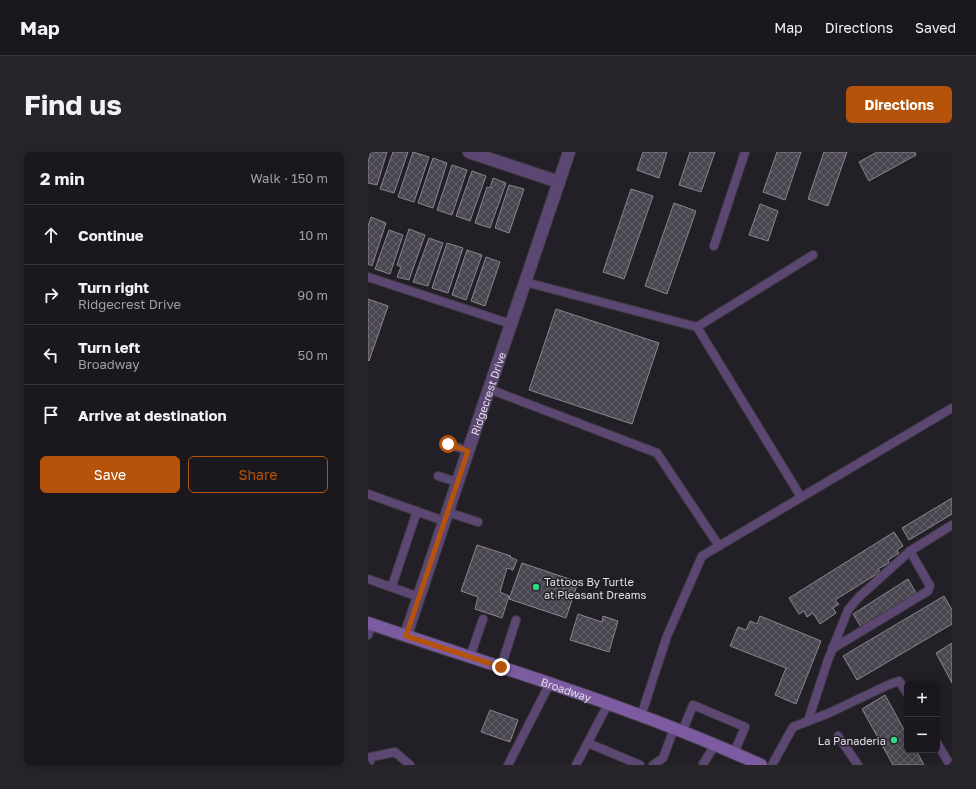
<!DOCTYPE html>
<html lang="en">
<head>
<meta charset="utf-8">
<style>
	body { margin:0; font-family:"Golos Text",sans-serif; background:#27242a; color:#f1f3f6 }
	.controls { position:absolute; right:12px; bottom:12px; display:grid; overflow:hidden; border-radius:6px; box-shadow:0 2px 10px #0003 }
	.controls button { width:36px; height:36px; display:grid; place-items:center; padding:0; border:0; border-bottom:1px solid #38363b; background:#1a171d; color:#f1f3f6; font:20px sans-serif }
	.stop { position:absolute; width:12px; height:12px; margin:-9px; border:3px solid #b45309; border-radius:50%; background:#fff }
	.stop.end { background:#b45309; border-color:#fff; box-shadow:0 1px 4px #0008 }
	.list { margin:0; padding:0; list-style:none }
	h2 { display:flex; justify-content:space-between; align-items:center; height:52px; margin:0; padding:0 16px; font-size:17px }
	h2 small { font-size:13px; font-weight:400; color:#9f9fa4 }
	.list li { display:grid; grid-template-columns:26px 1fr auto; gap:12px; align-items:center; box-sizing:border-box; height:60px; padding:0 16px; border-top:1px solid #38363b }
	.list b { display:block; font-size:15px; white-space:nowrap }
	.list p { margin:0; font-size:13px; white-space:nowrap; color:#9f9fa4 }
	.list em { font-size:13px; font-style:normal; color:#9f9fa4 }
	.actions { display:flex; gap:8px; padding:12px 16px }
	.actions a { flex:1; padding:9px 0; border:1px solid #b45309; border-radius:6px; text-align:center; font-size:14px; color:#b45309 }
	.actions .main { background:#b45309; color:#fff }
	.icon { flex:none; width:22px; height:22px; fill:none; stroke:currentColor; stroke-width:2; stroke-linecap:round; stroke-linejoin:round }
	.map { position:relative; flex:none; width:584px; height:613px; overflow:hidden; border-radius:6px }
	header { display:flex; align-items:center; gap:24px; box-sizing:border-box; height:56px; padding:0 20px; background:#1a171d; border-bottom:1px solid #38363b }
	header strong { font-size:19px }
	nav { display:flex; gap:22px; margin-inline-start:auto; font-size:14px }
	.intro { display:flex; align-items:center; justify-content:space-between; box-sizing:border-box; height:96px; padding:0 24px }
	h1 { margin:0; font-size:28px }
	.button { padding:10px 18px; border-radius:6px; background:#b45309; color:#fff; font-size:14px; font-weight:700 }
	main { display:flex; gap:24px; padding:0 24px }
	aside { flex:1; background:#1a171d; border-radius:6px; box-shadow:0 2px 10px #0003 }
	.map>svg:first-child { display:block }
</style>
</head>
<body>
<header>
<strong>Map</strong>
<nav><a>Map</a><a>Directions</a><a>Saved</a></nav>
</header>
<div class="intro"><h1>Find us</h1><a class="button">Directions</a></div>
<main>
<aside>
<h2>2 min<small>Walk · 150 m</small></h2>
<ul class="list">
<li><svg class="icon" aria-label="ahead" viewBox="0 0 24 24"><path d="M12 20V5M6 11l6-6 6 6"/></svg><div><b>Continue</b></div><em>10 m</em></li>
<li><svg class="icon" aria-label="right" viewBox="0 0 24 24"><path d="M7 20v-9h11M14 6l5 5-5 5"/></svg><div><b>Turn right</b><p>Ridgecrest Drive</p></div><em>90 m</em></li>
<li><svg class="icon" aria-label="left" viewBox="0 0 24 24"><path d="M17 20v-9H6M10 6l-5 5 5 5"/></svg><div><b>Turn left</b><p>Broadway</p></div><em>50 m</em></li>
<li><svg class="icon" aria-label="arrive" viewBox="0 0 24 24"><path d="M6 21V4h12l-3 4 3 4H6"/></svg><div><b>Arrive at destination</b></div></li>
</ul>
<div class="actions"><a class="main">Save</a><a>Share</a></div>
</aside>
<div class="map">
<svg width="584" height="613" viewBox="0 0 584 613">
	<defs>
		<pattern id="building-cross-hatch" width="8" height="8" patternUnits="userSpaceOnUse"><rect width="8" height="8" fill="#4a464f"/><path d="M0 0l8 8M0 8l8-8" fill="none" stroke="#646068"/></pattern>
	</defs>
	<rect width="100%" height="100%" fill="#231f27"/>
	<g fill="url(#building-cross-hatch)" stroke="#89848e">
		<path d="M 3,0 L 19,0 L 9,33 L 0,31 L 0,10 Z"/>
		<path d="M 25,0 L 40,0 L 26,41 L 12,37 Z"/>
		<path d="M 45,0 L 61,5 L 46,50 L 30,45 Z"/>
		<path d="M 275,0 L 299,0 L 291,26 L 269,18 Z"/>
		<path d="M 322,0 L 347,0 L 333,40 L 311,33 Z"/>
		<path d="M 409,0 L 433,0 L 417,48 L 395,40 Z"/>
		<path d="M 456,0 L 479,0 L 460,54 L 440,47 Z"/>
		<path d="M 509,0 L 547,0 L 548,3 L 501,29 L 491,10 Z"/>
		<path d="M 65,6 L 79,11 L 65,56 L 50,51 Z"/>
		<path d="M 84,13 L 99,18 L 84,63 L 69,58 Z"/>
		<path d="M 104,19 L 118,24 L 102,69 L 88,64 Z"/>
		<path d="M 125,26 L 138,31 L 122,76 L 107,71 L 119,35 L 122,36 Z"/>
		<path d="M 141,33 L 156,37 L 141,81 L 127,76 Z"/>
		<path d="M 263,37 L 285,44 L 256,127 L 235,120 Z"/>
		<path d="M 306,51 L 328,59 L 299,142 L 277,134 Z"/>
		<path d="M 392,52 L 410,59 L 400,89 L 381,83 Z"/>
		<path d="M 3,65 L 18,71 L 4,114 L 0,112 L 0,74 Z"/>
		<path d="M 41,77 L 57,83 L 41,128 L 29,125 L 33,115 L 29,113 Z"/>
		<path d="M 21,78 L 35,83 L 22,122 L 7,117 Z"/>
		<path d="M 61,86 L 75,91 L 60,134 L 45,130 Z"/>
		<path d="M 79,91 L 95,96 L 80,141 L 64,136 Z"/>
		<path d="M 99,98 L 114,103 L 98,148 L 84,143 Z"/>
		<path d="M 118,105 L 132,110 L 117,154 L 103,149 Z"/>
		<path d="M 0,147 L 20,154 L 1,209 L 0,208 Z"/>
		<path d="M 188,157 L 291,191 L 264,272 L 161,238 Z"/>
		<path d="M 584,346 L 584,362 L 541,388 L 534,376 Z"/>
		<path d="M 526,380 L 535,394 L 529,398 L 531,401 L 520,408 L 521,411 L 510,417 L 512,420 L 467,448 L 471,452 L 465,456 L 468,461 L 452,472 L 445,461 L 439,465 L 436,459 L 431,462 L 421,446 Z"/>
		<path d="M 109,393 L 143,404 L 142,405 L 149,408 L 145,418 L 139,416 L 132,440 L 141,444 L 134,466 L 107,457 L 110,445 L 93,439 Z"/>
		<path d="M 154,411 L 210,430 L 198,466 L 141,447 Z"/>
		<path d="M 540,427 L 548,441 L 493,475 L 485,462 Z"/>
		<path d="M 576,444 L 584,458 L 584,472 L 489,528 L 475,504 Z"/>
		<path d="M 210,462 L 234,470 L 235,464 L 250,469 L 241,500 L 202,488 Z"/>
		<path d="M 392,464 L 453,489 L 428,552 L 407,543 L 418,516 L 362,494 L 370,475 L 378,478 L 382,469 L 389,472 Z"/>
		<path d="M 584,491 L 584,531 L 568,501 Z"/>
		<path d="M 517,543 L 539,583 L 539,598 L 548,598 L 556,613 L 525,613 L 494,557 Z"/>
		<path d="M 122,558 L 150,568 L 142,590 L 113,580 Z"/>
	</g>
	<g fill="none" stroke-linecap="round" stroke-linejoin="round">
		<g stroke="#3e3a42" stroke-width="10">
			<g id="lane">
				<path d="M 346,94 L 377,0"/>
				<path d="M 0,125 L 143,172"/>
				<path d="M 157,130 L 329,175 L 433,345"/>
				<path d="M 329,175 L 445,103"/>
				<path d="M 121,237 L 289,301 L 351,394"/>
				<path d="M 80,292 L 100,299"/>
				<path d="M 70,324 L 89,330"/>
				<path d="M 0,342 L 76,369"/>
				<path d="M 79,360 L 110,370"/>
				<path d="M 0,427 L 51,445"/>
				<path d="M 24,434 L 49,359"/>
				<path d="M 0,483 L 4,472"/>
				<path d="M 464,497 L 560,439 L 562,434 L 542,399"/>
				<path d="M 102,505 L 115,467"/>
				<path d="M 133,515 L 148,468"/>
				<path d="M 273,564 L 299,484 L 334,404 L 584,256"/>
				<path d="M 440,569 L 460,508 L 480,458 L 491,445 L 542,399 L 584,373"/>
				<path d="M 314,580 L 325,553 L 377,575 L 366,601"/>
				<path d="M 470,584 L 490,613"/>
				<path d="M 220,591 L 272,613"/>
				<path d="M 569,591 L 582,613"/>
				<path d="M 1,613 L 3,605 L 27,600 L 42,613"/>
				<path d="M 140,613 L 182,531"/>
				<path d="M 208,613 L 240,552"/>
				<path d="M 285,613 L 295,606 L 306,577"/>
				<path d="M 336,613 L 335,612 L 347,593"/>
				<path d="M 404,613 L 425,575 L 461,561 L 520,533 L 531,529 L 539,541"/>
			</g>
		</g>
		<g stroke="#3e3a42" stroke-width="14">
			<g id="street">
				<path d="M 101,0 L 191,30"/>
				<path id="s1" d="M 38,483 L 201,0"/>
			</g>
		</g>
		<g stroke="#3e3a42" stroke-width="14">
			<g id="secondary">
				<path id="s2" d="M 0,471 C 132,516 267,555 393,613"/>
			</g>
		</g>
		<use href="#lane" stroke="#5c4773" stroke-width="8"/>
		<use href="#street" stroke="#5c4773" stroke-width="12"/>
		<use href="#secondary" stroke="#7d5ba1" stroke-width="12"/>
	</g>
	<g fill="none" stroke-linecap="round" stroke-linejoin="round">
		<path stroke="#b45309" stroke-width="5" d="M 80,292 L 100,299 L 38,484 L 133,515"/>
	</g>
	<g fill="#2fd883" stroke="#231f27" stroke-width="1.5">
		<circle cx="168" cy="435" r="4"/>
		<circle cx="526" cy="588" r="4"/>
	</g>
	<g text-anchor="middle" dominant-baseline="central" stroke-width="3" stroke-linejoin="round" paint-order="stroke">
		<g font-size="11" fill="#e2dfe5" stroke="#231f27">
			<text stroke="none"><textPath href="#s1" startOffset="255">Ridgecrest Drive</textPath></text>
			<text stroke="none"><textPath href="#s2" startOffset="209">Broadway</textPath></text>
		</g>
		<g font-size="11" fill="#e2dfe5" stroke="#231f27" text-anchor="start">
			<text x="176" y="429">Tattoos By Turtle<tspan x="176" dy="13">at Pleasant Dreams</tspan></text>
			<text x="518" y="588" text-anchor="end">La Panaderia</text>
		</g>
	</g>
</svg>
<div class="controls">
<button>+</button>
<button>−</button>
</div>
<div class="stop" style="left:80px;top:292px"></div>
<div class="stop end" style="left:133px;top:515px"></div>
</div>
</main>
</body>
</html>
